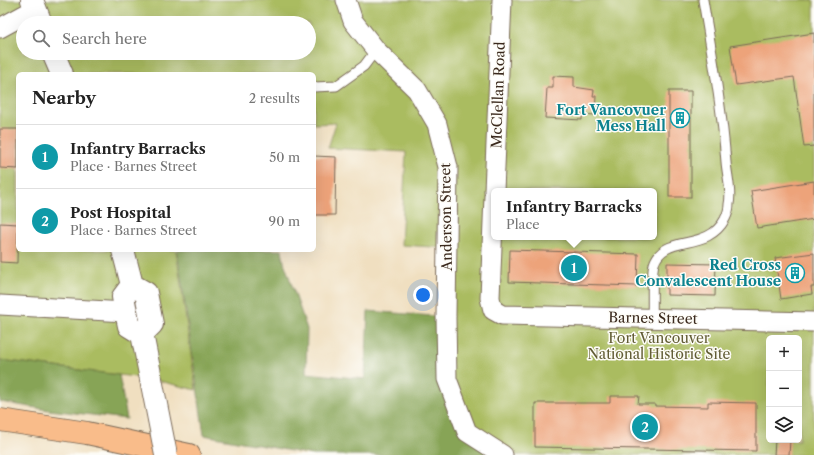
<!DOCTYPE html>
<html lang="en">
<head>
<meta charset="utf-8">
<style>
	body { margin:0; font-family:"Libre Caslon Text",serif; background:#f6f6f6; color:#222 }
	.controls { position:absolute; right:12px; bottom:12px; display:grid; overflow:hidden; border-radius:6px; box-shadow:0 4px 16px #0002 }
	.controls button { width:36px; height:36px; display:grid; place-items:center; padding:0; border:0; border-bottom:1px solid #e0e0e0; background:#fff; color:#222; font:20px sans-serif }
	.you { position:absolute; left:423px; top:295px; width:14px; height:14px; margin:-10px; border:3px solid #fff; border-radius:50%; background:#1a73e8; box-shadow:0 0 0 6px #1a73e833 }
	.badge { display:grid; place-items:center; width:26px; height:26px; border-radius:50%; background:#d1495b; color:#fff; font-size:13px; font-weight:700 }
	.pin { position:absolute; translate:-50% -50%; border:2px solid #fff; box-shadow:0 1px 4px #0006 }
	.popup { position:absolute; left:491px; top:188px; width:166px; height:52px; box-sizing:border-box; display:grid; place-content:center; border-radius:6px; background:#fff; filter:drop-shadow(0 1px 3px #0005); font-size:13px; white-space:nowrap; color:#767676 }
	.popup b { font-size:15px; color:#222 }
	.popup::after { content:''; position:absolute; left:50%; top:100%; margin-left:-8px; border:8px solid transparent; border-top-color:#fff }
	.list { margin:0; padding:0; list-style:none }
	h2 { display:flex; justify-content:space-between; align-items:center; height:52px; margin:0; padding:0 16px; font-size:17px }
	h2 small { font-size:13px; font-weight:400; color:#767676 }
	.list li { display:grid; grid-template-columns:26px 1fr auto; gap:12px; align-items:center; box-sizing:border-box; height:64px; padding:0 16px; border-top:1px solid #e0e0e0 }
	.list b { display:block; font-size:15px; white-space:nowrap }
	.list p { margin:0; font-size:13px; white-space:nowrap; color:#767676 }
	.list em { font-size:13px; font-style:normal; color:#767676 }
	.icon { flex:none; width:22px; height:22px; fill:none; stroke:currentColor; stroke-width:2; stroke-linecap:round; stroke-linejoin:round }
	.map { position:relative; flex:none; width:814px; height:455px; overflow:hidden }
	.search { position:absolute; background:#fff; box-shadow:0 4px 16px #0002; left:16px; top:16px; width:300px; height:44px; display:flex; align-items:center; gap:10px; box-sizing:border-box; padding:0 14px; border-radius:22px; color:#767676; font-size:15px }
	.panel { position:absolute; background:#fff; box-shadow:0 4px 16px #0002; left:16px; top:72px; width:300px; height:180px; border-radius:6px }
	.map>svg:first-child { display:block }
</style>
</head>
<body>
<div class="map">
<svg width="814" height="455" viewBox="0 0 814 455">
	<rect width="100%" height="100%" fill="#fdfcf7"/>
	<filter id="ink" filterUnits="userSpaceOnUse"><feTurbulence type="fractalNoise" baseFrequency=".025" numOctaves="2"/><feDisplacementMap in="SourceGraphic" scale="8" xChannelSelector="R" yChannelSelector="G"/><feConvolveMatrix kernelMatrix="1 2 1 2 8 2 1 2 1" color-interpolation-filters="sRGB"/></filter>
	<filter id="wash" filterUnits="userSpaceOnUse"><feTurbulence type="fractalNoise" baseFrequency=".012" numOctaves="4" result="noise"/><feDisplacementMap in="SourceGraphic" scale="16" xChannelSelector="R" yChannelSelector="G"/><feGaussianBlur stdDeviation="0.9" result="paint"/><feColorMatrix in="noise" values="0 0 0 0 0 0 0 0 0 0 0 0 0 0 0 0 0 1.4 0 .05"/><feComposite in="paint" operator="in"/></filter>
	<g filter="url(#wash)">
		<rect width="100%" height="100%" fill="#f0dfc0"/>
		<path fill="#aabc60" stroke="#72733f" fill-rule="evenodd" d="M 0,0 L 814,0 L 814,455 L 503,455 L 467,432 L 447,379 L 448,248 L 401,245 L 406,152 L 328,148 L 336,123 L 314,124 L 314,74 L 18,74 L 18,250 L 176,250 L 196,390 L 151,379 L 0,360 ZM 23,23 L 309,23 L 309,53 L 23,53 ZM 494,191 L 654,191 L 654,237 L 494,237 ZM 769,338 L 799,338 L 799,440 L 769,440 Z"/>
		<g fill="#87a456" stroke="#61673a">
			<path d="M 177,250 L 282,250 L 284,262 L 307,329 L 306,373 L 365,379 L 368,311 L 446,317 L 447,379 L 467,432 L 502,455 L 313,455 L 204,435 Z"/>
			<path d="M 0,360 L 119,375 L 127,419 L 49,410 L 0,402 Z"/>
		</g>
		<g id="blocks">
			<g fill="#eda37a">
				<path d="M 814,33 L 814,146 L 804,147 L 794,77 L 736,85 L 730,46 Z"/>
				<path d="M 553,76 L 574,77 L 574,87 L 594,90 L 593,96 L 596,96 L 595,115 L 582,114 L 582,120 L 545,118 L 547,88 L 553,88 Z"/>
				<rect x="669" y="91" width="22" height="106"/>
				<path d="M 0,129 L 18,129 L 18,169 L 0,168 Z"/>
				<path d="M 314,156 L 336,157 L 335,215 L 314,215 Z"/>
				<path d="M 814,181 L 814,219 L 757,228 L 751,191 Z"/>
				<path d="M 0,223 L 18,224 L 17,263 L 0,262 Z"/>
				<path d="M 510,250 L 638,254 L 637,286 L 509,282 Z"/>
				<path d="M 814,253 L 814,287 L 811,287 L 812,294 L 781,299 L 775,258 Z"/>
				<path d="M 667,263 L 716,264 L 715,296 L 667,295 Z"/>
				<path d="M 610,396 L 639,396 L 638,404 L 655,404 L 655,406 L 708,407 L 708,402 L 756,403 L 756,451 L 535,447 L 535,403 L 610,403 Z"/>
				<path d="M 775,440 L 790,440 L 789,455 L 774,455 Z"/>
			</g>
		</g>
	</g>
	<g filter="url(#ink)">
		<use href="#blocks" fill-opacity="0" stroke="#7a6957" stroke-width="1"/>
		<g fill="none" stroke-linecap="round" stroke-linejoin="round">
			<g stroke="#7a6957" stroke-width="11">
				<g id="service">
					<path d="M 314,87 L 336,86 L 364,66 L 376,50"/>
					<path d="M 652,318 C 653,306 651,274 654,264 C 664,233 707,253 725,219 C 727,215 729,209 729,204 C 732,192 727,175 726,162 C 722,108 712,54 703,0"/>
				</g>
			</g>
			<g stroke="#7a6957" stroke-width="21">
				<g id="minor">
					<path d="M 346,0 L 353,21 L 376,50 L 417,90 L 437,124 L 448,167 L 446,317 L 447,379 L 467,432 L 503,455"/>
					<path d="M 0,28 L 35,9"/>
					<path d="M 494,191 L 502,0"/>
					<path d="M 494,196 L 490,298 L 493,310 L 502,315 L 814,322"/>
					<path d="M 0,305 L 126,312"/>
				</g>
			</g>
			<g stroke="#7a6957" stroke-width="24">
				<g id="tertiary">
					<path d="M 32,0 L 41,23"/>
					<path d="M 53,53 L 62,74"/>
					<path d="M 123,250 L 132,285 L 146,293 L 152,324 L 142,334"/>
					<path d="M 132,285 L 123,297 L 129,326 L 142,334 L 151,379"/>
				</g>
			</g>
			<g stroke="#7a6957" stroke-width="24">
				<path id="motorway" d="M 0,420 L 87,433 L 189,455"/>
			</g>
			<use href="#service" stroke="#fff" stroke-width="9"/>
			<use href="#minor" stroke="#fff" stroke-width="19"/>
			<use href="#tertiary" stroke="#fff" stroke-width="22"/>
			<use href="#motorway" stroke="#f9bc8a" stroke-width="22"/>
			<g stroke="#7a6957" stroke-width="24" stroke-linecap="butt">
				<path id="tertiary-bridge" d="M 151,379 L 166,455"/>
			</g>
			<use href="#tertiary-bridge" stroke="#fff" stroke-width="22"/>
		</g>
	</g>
	<defs>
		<g id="building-ring" transform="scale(1)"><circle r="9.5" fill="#fdfcf7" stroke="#0f9aa8" stroke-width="1.5"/><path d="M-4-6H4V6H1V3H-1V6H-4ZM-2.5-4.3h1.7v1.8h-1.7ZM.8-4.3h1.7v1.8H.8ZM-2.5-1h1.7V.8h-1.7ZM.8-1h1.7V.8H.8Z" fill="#0f9aa8"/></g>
	</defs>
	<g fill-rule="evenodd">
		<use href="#building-ring" x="680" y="118"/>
		<use href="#building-ring" x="795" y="273"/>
	</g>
	<g text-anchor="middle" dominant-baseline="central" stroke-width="3" stroke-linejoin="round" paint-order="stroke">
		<g font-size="14" fill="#3b2a1e" stroke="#fdfcf7">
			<text transform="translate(498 95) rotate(-88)">McClellan Road</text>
			<text transform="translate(446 217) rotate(-91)">Anderson Street</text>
			<text transform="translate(653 318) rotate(1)">Barnes Street</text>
		</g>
		<g font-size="14" font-weight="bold" fill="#0d838f" stroke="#fdfcf7" text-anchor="end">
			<text x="666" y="110">Fort Vancovuer<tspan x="666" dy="16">Mess Hall</tspan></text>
			<text x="781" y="265">Red Cross<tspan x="781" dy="16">Convalescent House</tspan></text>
		</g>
		<g font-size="14" fill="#625d35" stroke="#fdfcf7">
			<text x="659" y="338">Fort Vancouver<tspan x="659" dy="16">National Historic Site</tspan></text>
		</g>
	</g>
</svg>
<div class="controls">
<button>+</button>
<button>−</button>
<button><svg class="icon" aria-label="layers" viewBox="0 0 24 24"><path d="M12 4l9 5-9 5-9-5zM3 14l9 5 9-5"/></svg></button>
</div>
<div class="you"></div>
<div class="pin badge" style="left:574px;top:268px;background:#0f9aa8">1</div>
<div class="popup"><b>Infantry Barracks</b>Place</div>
<div class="pin badge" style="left:645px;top:427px;background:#0f9aa8">2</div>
<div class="search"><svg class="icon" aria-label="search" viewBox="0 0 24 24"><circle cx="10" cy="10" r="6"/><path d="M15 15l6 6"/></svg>Search here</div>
<section class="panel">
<h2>Nearby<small>2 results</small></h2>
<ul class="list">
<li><span class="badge" style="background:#0f9aa8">1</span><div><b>Infantry Barracks</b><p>Place · Barnes Street</p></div><em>50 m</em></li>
<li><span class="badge" style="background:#0f9aa8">2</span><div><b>Post Hospital</b><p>Place · Barnes Street</p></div><em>90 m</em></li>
</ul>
</section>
</div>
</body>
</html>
